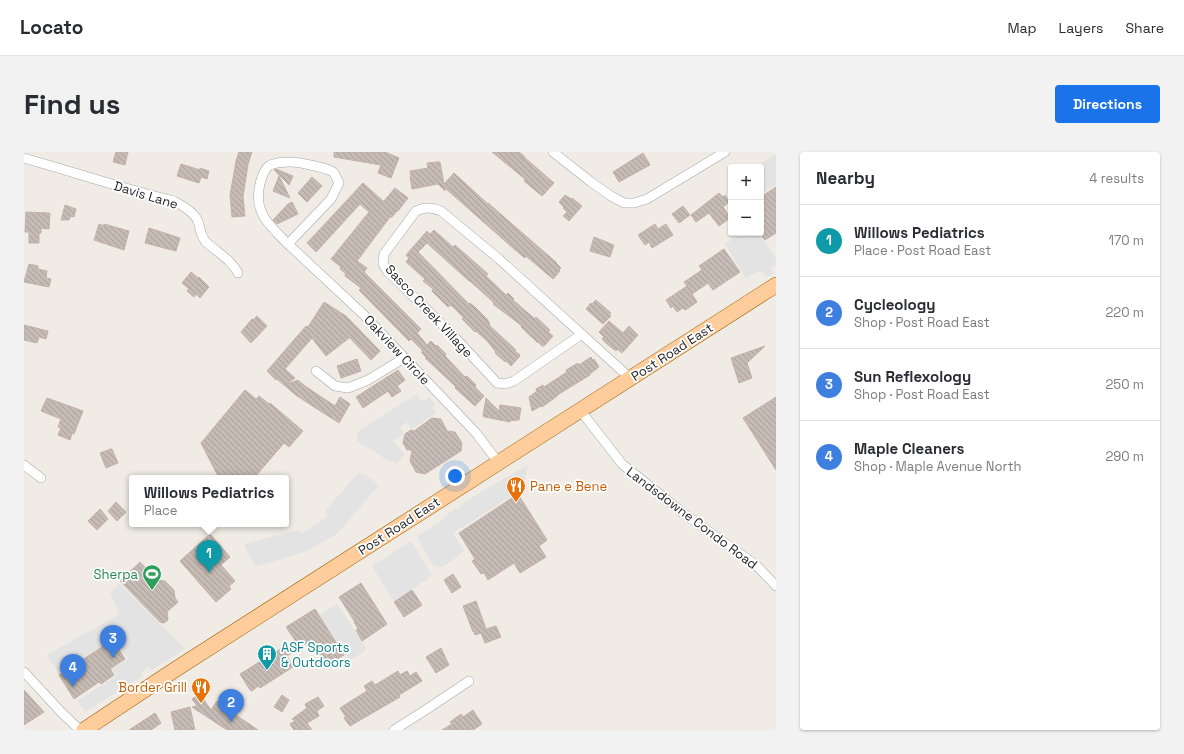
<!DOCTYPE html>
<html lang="en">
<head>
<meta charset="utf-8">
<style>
	body { margin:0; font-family:"Space Grotesk",sans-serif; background:#f2f2f3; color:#2b2b33 }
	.controls { position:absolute; right:12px; top:12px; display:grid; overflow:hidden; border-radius:4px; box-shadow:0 1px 3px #0004 }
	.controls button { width:36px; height:36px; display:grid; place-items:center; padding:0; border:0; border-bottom:1px solid #e1e1e2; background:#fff; color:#2b2b33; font:20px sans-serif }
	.you { position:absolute; left:431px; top:324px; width:14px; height:14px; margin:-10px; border:3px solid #fff; border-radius:50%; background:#1a73e8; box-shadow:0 0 0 6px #1a73e833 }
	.badge { display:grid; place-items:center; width:26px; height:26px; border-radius:50%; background:#1a73e8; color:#fff; font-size:13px; font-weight:700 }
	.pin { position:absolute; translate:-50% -33px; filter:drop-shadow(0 1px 2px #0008) }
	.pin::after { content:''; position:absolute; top:21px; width:14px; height:12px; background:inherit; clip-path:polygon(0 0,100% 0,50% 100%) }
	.popup { position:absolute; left:105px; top:323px; width:160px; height:52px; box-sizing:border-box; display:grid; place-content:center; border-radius:4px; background:#fff; filter:drop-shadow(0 1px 3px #0005); font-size:13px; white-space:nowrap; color:#7c7c81 }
	.popup b { font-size:15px; color:#2b2b33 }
	.popup::after { content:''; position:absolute; left:50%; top:100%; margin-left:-8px; border:8px solid transparent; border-top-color:#fff }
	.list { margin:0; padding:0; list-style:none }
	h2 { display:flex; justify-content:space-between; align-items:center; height:52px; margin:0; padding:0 16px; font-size:17px }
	h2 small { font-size:13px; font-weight:400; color:#7c7c81 }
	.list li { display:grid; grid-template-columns:26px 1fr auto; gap:12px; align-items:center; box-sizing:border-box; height:72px; padding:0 16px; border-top:1px solid #e1e1e2 }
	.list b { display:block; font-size:15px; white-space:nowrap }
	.list p { margin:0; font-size:13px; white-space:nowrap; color:#7c7c81 }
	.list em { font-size:13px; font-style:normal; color:#7c7c81 }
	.map { position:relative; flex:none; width:752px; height:578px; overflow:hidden; border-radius:4px }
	header { display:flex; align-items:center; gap:24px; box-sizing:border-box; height:56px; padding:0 20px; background:#fff; border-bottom:1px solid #e1e1e2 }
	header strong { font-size:19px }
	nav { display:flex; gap:22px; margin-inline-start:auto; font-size:14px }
	.intro { display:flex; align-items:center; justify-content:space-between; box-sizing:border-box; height:96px; padding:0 24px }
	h1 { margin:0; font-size:28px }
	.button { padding:10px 18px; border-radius:4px; background:#1a73e8; color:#fff; font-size:14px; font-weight:700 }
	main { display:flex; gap:24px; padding:0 24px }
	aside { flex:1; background:#fff; border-radius:4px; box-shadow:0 1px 3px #0004 }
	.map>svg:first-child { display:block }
</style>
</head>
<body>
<header>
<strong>Locato</strong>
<nav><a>Map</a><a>Layers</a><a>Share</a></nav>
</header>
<div class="intro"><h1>Find us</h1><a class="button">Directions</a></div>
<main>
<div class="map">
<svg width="752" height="578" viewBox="0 0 752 578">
	<defs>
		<pattern id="building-back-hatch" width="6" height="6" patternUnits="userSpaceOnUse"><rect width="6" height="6" fill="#c5bbb4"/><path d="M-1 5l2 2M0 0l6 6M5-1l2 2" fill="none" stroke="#a9a09a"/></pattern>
	</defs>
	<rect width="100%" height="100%" fill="#f0ece5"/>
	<g fill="#e3e3e3">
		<path d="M 752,2 L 752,33 L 737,42 L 737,15 L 732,15 Z"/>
		<path d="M 718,81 L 734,81 L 752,107 L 752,113 L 746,116 L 750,121 L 742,126 L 738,119 L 734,119 L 722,126 L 701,92 Z"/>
		<path d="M 393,242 L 397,249 L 400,249 L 405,245 L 411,252 L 409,255 L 412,261 L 388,277 L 383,270 L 376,275 L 380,282 L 369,289 L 381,302 L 373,312 L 368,309 L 366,310 L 333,289 L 333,280 Z"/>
		<path d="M 504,313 L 499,337 L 429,381 L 440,399 L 423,412 L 417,415 L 410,414 L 407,410 L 393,385 L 395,383 L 420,367 L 419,365 L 431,357 L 434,358 L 435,357 L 435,354 L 470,332 Z"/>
		<path d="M 335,320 L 339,323 L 341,322 L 355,333 L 314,381 L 283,399 L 231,415 L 228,407 L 226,406 L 220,392 L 274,378 L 278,381 L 303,365 L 303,362 L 301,359 Z"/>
		<path d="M 387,389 L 408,424 L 370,449 L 348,414 Z"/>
		<path d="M 95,431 L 161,497 L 128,518 L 125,515 L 117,520 L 118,524 L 61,560 L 53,549 L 92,524 L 88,517 L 104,507 L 91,487 L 35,522 L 23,503 L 96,462 L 86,442 Z"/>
		<path d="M 313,452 L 343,497 L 325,509 L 296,463 Z"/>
	</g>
	<g fill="url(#building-back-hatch)" stroke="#c3b1a7">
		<path d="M 92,0 L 104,0 L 101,13 L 89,10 Z"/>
		<path d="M 215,0 L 228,0 L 224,12 L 219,45 L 221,64 L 208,65 L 206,43 L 212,9 Z"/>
		<path d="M 310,0 L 361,0 L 375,6 L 367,26 L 354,21 L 357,13 L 310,5 Z"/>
		<path d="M 468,0 L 495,0 L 500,4 L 500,5 L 530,31 L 518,44 L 500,29 L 501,27 Z"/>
		<path d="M 619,1 L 626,13 L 595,30 L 589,20 Z"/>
		<path d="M 413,10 L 416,10 L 420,32 L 430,21 L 464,52 L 464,51 L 533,111 L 532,111 L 537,116 L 535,118 L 536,119 L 529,127 L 502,104 L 501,106 L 490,97 L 421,36 L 421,39 L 414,32 L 388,37 L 386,25 L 387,24 L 386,19 L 404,16 L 403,11 Z"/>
		<path d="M 157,12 L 176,18 L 176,16 L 185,19 L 183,27 L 177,25 L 175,31 L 153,24 Z"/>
		<path d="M 252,17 L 269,24 L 265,33 L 250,18 Z"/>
		<path d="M 255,24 L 266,46 L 249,39 Z"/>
		<path d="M 288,25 L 298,34 L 283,50 L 274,41 Z"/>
		<path d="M 339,31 L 359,49 L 360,49 L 371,36 L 384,46 L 374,59 L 373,59 L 368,65 L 366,65 L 333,109 L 343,116 L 340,120 L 397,177 L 393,181 L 403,193 L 407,189 L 412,194 L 413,193 L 422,202 L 421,204 L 441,225 L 443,224 L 452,233 L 451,235 L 460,244 L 451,254 L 431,236 L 432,235 L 428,231 L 401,206 L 402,205 L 398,201 L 398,198 L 387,187 L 385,189 L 335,138 L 337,136 L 321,124 L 322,122 L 316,117 L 317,115 L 307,107 L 345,60 L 336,52 L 292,100 L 283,91 Z"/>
		<path d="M 752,35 L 752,81 L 741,88 L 736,82 L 737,45 Z"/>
		<path d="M 695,41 L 699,45 L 701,43 L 705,50 L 699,55 L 706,66 L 695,74 L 685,61 L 672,70 L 667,63 Z"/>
		<path d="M 541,43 L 547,47 L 548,46 L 558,54 L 545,69 L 539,64 L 543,60 L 539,56 L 540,55 L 535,50 Z"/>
		<path d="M 268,50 L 274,62 L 253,72 L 249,68 L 264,52 Z"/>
		<path d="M 41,53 L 52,57 L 50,65 L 47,64 L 45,68 L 37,68 Z"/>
		<path d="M 659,54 L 666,63 L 655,71 L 648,62 Z"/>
		<path d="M 2,60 L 26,61 L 25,77 L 17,76 L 17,81 L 15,81 L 15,91 L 5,91 L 5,80 L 1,80 Z"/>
		<path d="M 75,72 L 80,74 L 80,72 L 105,79 L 100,98 L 70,88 Z"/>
		<path d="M 631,72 L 634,77 L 642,72 L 649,83 L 628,96 L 625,90 L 621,93 L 614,83 Z"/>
		<path d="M 125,76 L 156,86 L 152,99 L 121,91 Z"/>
		<path d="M 410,78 L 429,95 L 431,93 L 464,122 L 462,124 L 482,143 L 484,141 L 490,147 L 489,148 L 511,167 L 512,165 L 526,178 L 524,180 L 529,184 L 520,194 L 518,194 L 514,190 L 514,191 L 497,175 L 498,174 L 469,152 L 470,151 L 467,148 L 446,129 L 445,129 L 403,91 L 394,100 L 445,152 L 446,151 L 452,156 L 463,167 L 466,172 L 465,173 L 492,198 L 491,199 L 496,203 L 495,203 L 496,204 L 487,214 L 482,209 L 481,210 L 471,201 L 472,200 L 463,189 L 452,179 L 451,180 L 438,167 L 440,166 L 427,153 L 424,155 L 408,139 L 409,137 L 399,129 L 401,127 L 382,110 L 385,106 L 382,103 L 403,79 L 406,82 Z"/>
		<path d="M 570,85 L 590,93 L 586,105 L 566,99 Z"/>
		<path d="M 700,97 L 716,120 L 689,138 L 684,131 L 668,142 L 673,150 L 663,157 L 661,158 L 659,156 L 653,160 L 649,154 L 647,156 L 642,148 L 663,134 L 660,130 L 678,118 L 675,114 Z"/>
		<path d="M 5,112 L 14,114 L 14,117 L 23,119 L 22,126 L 27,127 L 25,135 L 0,130 Z"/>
		<path d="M 167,120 L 174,126 L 175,125 L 185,135 L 176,146 L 172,142 L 170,145 L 163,139 L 165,137 L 158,131 Z"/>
		<path d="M 572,148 L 587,161 L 585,163 L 587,164 L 579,172 L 562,157 L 567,151 L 568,152 Z"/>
		<path d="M 300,150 L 322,164 L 356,199 L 347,208 L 325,185 L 325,186 L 302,204 L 288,186 L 261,217 L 271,226 L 261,233 L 274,228 L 281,234 L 311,254 L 316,245 L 326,252 L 315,271 L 273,244 L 253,227 L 252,228 L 243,219 L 282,174 L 284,175 Z"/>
		<path d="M 233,164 L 243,174 L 227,191 L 217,180 L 228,167 L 229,168 Z"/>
		<path d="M 585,169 L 599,181 L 605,174 L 614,183 L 598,201 L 593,197 L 592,199 L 583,192 L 578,187 L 580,185 L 575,180 Z"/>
		<path d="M 0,173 L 24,179 L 22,187 L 15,185 L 13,191 L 0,188 Z"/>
		<path d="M 741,194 L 723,211 L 728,226 L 715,231 L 707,206 Z"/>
		<path d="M 567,205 L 568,208 L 570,207 L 575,215 L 566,222 L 566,223 L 535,242 L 532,245 L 518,255 L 517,254 L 508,259 L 505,245 L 513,239 L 512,237 L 519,233 L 520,235 L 543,220 L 542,218 L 554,211 L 555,213 Z"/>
		<path d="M 333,207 L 337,219 L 317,226 L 313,214 Z"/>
		<path d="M 374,218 L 381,228 L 373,234 L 377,239 L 368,245 L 364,239 L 339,256 L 332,245 Z"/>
		<path d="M 221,238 L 232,247 L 235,244 L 245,252 L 246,251 L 279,279 L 265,295 L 260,291 L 230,326 L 195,326 L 177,291 Z"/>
		<path d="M 752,245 L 752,318 L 719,266 Z"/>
		<path d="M 23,246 L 59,259 L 50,282 L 48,281 L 46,288 L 34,283 L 37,276 L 34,275 L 37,267 L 17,259 Z"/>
		<path d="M 462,246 L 475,259 L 476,253 L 497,256 L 495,268 L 484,269 L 486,270 L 461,265 L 459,264 Z"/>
		<path d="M 408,266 L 417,267 L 423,279 L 431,280 L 438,291 L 437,299 L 401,322 L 392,320 L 386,309 L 388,298 L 383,298 L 379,291 L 381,282 L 387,278 L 390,279 Z"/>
		<path d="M 87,297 L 88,297 L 94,311 L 82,316 L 76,301 Z"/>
		<path d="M 494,342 L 523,388 L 515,394 L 522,405 L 496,421 L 490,411 L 464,428 L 460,421 L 457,422 L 448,409 L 451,407 L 435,381 Z"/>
		<path d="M 92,350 L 102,360 L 93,369 L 84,359 Z"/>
		<path d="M 76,357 L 84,367 L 73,378 L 64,369 Z"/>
		<path d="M 186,382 L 206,405 L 197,413 L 211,429 L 205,434 L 207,437 L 192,450 L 156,409 Z"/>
		<path d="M 116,410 L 133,428 L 141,429 L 150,438 L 151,446 L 154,450 L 143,460 L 144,468 L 140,471 L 136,470 L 96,429 Z"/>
		<path d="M 429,422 L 437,435 L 428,441 L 420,428 Z"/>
		<path d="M 337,431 L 363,472 L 338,489 L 332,478 L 334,477 L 330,470 L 331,470 L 315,445 Z"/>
		<path d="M 388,438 L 398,453 L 380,465 L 370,450 Z"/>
		<path d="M 452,449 L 462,477 L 472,474 L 477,485 L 461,491 L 457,481 L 451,483 L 450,479 L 449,480 L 439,454 Z"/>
		<path d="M 291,457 L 320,503 L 303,514 L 291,496 L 287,499 L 283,491 L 263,504 L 269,515 L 236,536 L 234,534 L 228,539 L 226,538 L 216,522 L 271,488 L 262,475 Z"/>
		<path d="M 89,488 L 101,507 L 86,517 L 90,523 L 77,532 L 75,530 L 50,547 L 35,523 Z"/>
		<path d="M 417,496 L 425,513 L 412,521 L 402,505 Z"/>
		<path d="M 374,519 L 376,523 L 383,519 L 386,524 L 392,520 L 398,529 L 375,543 L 376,545 L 326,574 L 320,566 L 322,565 L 316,556 L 343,539 L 340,534 L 348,529 L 351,533 Z"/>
		<path d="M 0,538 L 20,560 L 0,573 Z"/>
		<path d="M 176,542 L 187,558 L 193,549 L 213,562 L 212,563 L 234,578 L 203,578 L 168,555 L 173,554 L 168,547 Z"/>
		<path d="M 258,543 L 265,548 L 258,560 L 250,555 Z"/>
		<path d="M 294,545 L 300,554 L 293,559 L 295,564 L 283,571 L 288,578 L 270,578 L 266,572 L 271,569 L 268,567 L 283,556 L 281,552 Z"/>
		<path d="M 166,555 L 171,578 L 151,578 L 147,560 Z"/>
		<path d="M 449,558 L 458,572 L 449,578 L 418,578 L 428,572 L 426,570 L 437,562 L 439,565 Z"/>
		<path d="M 131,561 L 137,571 L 127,578 L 105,578 Z"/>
	</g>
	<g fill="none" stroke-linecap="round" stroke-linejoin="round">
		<g stroke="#a6a6a6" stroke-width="10">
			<g id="minor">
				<path d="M 529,0 L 567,30 L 587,44 L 600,51 L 610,51 L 623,47 L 701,0"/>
				<path d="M 0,6 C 50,20 99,37 150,49 C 159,54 172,61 175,72 C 176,78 177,83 181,89 C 192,100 207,107 214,121"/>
				<path d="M 264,92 C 245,73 229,60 236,32 C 237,26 241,16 246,13 C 253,10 260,10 267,10 C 274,10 304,16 309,20 C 312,23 313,28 315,31 L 307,47 L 264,92 L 340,163 L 452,281 L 474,310"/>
				<path d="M 558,182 L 490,229 L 481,232 L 473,231 L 426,180 L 364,120 L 359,112 L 360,102 L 392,59 C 401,55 407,55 417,59 L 475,107 L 606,226"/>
				<path d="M 292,219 L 311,234 L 324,236 L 344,228 L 380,206"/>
				<path d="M 556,258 L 598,312 L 659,361 L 733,414 L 752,434"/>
				<path d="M 0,313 L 17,326"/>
				<path d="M 0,520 L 38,561 L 56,578"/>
				<path d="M 370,578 L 400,559 L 445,529"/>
			</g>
		</g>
		<g stroke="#9a5d00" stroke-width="16">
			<path id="primary" d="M 60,578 L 152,517 L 752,133"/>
		</g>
		<use href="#minor" stroke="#fff" stroke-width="9"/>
		<use href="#primary" stroke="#ffcd9b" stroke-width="15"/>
	</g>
	<defs>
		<g id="restaurant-pin" transform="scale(1)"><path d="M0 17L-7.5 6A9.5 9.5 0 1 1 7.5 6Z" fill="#e8710a" stroke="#fff"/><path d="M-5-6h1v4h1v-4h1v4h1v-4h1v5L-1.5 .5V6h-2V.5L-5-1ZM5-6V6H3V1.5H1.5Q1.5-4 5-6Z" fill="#fff"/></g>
		<g id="stadium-pin" transform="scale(1)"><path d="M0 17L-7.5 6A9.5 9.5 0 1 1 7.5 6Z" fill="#2e9e5b" stroke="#fff"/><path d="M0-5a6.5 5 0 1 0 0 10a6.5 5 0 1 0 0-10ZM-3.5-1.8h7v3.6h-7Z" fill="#fff"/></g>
		<g id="building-pin" transform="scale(1)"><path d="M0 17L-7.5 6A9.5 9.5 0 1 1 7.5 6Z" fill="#0f9aa8" stroke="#fff"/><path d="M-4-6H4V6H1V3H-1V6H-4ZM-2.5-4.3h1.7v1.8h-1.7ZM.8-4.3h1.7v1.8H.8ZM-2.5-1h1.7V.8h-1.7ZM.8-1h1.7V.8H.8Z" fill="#fff"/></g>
	</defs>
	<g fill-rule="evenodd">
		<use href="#restaurant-pin" x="492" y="334"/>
		<use href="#stadium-pin" x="128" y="422"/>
		<use href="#building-pin" x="243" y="502"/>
		<use href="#restaurant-pin" x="177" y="535"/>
	</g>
	<g text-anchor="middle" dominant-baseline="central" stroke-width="3.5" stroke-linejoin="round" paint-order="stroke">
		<g font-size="13" fill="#1f1f1f" stroke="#fff">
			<text transform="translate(122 43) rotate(17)">Davis Lane</text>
			<text transform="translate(405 159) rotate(47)">Sasco Creek Village</text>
			<text transform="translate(373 198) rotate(47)">Oakview Circle</text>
			<text transform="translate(648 200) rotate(-33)">Post Road East</text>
			<text transform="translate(668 366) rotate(37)">Landsdowne Condo Road</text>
			<text transform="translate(375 374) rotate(-33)">Post Road East</text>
		</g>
		<g font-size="13" fill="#c56008" stroke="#fff" text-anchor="start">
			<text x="506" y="334">Pane e Bene</text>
			<text x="163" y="535" text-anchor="end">Border Grill</text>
		</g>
		<g font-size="13" fill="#27864d" stroke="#fff" text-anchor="end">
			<text x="114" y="422">Sherpa</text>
		</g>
		<g font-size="13" fill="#0d838f" stroke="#fff" text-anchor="start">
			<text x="257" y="495">ASF Sports<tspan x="257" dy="15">&amp; Outdoors</tspan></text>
		</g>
	</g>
</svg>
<div class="controls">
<button>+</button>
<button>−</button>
</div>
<div class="you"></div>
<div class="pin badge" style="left:185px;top:421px;background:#0f9aa8">1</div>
<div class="popup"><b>Willows Pediatrics</b>Place</div>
<div class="pin badge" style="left:207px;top:570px;background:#3f7fe0">2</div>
<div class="pin badge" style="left:89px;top:506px;background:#3f7fe0">3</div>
<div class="pin badge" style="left:49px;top:535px;background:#3f7fe0">4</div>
</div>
<aside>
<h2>Nearby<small>4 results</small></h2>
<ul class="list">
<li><span class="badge" style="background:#0f9aa8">1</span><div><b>Willows Pediatrics</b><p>Place · Post Road East</p></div><em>170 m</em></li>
<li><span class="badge" style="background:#3f7fe0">2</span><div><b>Cycleology</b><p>Shop · Post Road East</p></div><em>220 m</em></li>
<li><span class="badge" style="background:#3f7fe0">3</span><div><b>Sun Reflexology</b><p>Shop · Post Road East</p></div><em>250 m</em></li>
<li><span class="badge" style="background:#3f7fe0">4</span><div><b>Maple Cleaners</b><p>Shop · Maple Avenue North</p></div><em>290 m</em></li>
</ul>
</aside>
</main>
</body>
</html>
